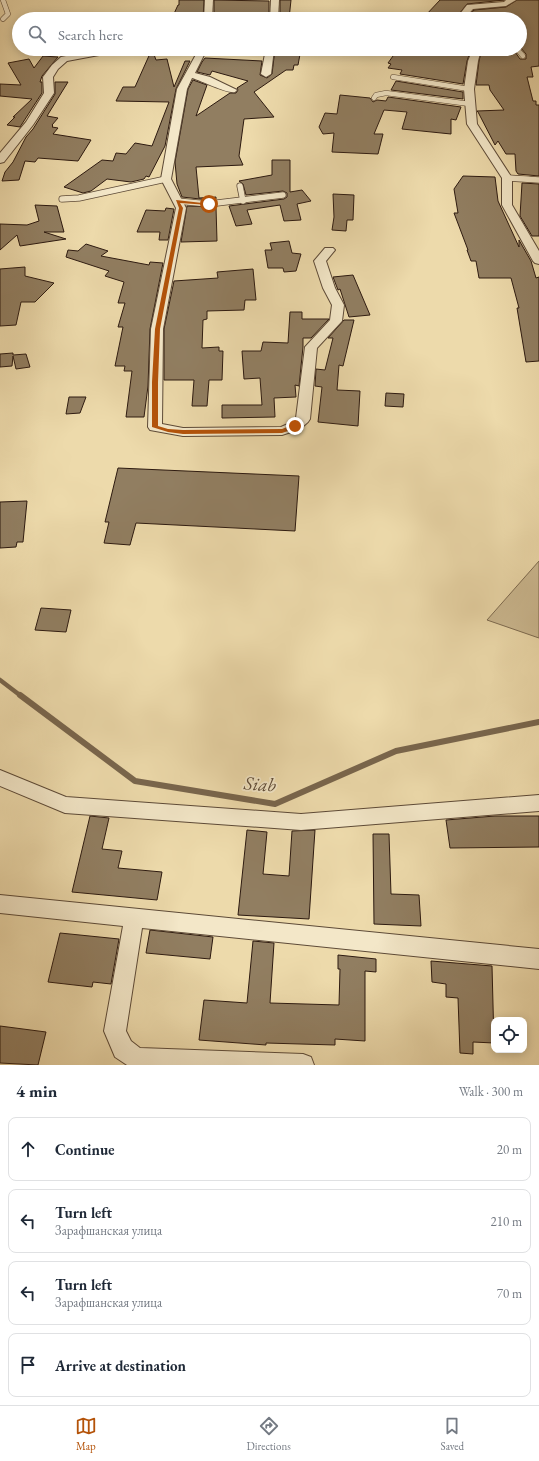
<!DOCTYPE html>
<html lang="en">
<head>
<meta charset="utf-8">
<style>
	body { margin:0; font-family:"EB Garamond",serif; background:#f2f2f3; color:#1f2937 }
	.controls { position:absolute; right:12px; bottom:12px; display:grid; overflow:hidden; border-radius:8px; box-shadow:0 2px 10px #0003 }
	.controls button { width:36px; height:36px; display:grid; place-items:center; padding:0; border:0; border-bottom:1px solid #e0e1e3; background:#fff; color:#1f2937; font:20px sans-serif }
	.stop { position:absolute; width:12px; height:12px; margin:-9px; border:3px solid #b45309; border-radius:50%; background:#fff }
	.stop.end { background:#b45309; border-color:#fff; box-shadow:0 1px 4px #0008 }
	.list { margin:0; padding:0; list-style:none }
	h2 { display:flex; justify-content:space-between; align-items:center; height:52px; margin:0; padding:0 16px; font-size:17px }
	h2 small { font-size:13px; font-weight:400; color:#747a83 }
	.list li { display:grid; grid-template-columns:26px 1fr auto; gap:12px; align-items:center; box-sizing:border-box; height:64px; margin:0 8px 8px; padding:0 8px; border:1px solid #e0e1e3; border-radius:8px }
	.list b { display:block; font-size:15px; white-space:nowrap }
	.list p { margin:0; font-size:13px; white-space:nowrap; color:#747a83 }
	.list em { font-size:13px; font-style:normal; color:#747a83 }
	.icon { flex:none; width:22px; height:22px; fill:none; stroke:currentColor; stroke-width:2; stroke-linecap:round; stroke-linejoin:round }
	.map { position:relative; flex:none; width:539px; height:1065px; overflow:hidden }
	.search { position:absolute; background:#fff; box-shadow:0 2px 10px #0003; left:12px; right:12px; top:12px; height:44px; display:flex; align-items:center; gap:10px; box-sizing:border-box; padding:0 14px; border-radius:22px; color:#747a83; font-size:15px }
	.sheet { height:340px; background:#fff }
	nav { display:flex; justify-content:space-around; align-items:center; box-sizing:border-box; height:56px; border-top:1px solid #e0e1e3; background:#fff; font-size:11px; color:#747a83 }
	nav a { display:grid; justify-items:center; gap:2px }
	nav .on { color:#b45309 }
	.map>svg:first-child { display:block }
</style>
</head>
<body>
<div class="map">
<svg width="539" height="1065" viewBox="0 0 539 1065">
	<rect width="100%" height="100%" fill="#eddaab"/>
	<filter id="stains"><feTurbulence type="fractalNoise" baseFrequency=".005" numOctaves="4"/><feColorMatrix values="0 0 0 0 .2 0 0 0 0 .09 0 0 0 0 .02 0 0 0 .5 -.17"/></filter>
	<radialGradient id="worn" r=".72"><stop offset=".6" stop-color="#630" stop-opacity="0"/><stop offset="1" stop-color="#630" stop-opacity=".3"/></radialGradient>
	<path fill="#ccb991" stroke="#7c6a50" d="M 539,561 L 539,638 L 487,620 Z"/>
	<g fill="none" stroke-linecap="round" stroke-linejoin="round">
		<path stroke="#79664d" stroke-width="4.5" d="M 0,680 L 21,696"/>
		<path stroke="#79664d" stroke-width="6" d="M 20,695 L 135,781 L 275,804 L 396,751 L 539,722"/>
	</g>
	<g fill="#917e61" stroke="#2d1a10">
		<path d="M 179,0 L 204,0 L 203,19 L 172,18 L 178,5 L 179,5 Z"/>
		<path d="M 214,0 L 269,1 L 269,19 L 214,19 Z"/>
		<path d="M 280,0 L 291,0 L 289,19 L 280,19 Z"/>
		<path d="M 440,0 L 504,0 L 467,4 L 455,19 L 428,19 L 430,17 L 425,16 Z"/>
		<path d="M 517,0 L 539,0 L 539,66 L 531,67 L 533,77 L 527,77 L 533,101 L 536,101 L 536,105 L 539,105 L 539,176 L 518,174 L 516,171 L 515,154 L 506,154 L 498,141 L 495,145 L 478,112 L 477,111 L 504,110 L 490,90 L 489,85 L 476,85 L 479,61 L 482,49 L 513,49 L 520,59 L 526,59 L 526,54 L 520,47 L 520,19 L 466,19 L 474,10 L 506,7 Z"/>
		<path d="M 152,49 L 156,60 L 167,59 L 174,87 L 185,61 L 190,61 L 176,89 L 165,146 L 149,177 L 146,176 L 144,179 L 131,182 L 107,179 L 91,191 L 83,193 L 64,187 L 102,160 L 113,161 L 116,153 L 126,154 L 135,143 L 152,146 L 169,102 L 116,101 L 123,87 L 135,87 Z"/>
		<path d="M 275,49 L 301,49 L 298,65 L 294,65 L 293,70 L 286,70 L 254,92 L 274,117 L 244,119 L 239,156 L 243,165 L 196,167 L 199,198 L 216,197 L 216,199 L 209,200 L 182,197 L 177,184 L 175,162 L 188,89 L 193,80 L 207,85 L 196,116 L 230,93 L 236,93 L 238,90 L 237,88 L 248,81 L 212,71 L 210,75 L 197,72 L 202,62 L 205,58 L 262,61 L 260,75 L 267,78 L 272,74 Z"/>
		<path d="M 398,49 L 423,52 L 425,49 L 471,49 L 467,61 L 463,84 L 400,74 L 402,70 L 388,68 L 391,64 L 388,63 Z"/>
		<path d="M 43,56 L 58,57 L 42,76 L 40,82 L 42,82 L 42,93 L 20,127 L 7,125 L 15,117 L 13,117 L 32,99 L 0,96 L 0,84 L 21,85 L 8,63 L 29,59 L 34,68 Z"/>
		<path d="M 396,81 L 463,92 L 463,99 L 391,90 Z"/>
		<path d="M 55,82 L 68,82 L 47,116 L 58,118 L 52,125 L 53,126 L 52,127 L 58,128 L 53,134 L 91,140 L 78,161 L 38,158 L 35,162 L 25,161 L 19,180 L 2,181 L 5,172 L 13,162 L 26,137 L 33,129 L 55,94 Z"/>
		<path d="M 340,95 L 370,98 L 373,102 L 377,100 L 386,101 L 388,97 L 461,107 L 456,120 L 451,119 L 451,134 L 402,129 L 407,112 L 384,110 L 374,134 L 383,134 L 378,154 L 332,152 L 334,133 L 323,134 L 319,127 L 325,113 L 337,114 Z"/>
		<path d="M 272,160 L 290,160 L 290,192 L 302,190 L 311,201 L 297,204 L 301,220 L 284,221 L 280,205 L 247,210 L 252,224 L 236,226 L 229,206 L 284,199 L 287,197 L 287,193 L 283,191 L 246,195 L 243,184 L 239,181 L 272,175 Z"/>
		<path d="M 463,176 L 495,177 L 498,201 L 519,247 L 519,240 L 531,261 L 536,278 L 539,277 L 539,361 L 526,362 L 517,308 L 519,308 L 511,278 L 479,278 L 476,261 L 471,261 L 467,250 L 468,250 L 454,213 L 458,213 L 454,189 Z"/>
		<path d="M 522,183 L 539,184 L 539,236 L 532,236 L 520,216 Z"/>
		<path d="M 333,194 L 354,195 L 353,220 L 347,220 L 346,231 L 332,230 L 334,217 Z"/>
		<path d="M 35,205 L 57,206 L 64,232 L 44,232 L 66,239 L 20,246 L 17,235 L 0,250 L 0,224 L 27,225 L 39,221 Z"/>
		<path d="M 187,206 L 216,207 L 217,241 L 181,242 Z"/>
		<path d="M 166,208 L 174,209 L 168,240 L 159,240 L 160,232 L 137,232 L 146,210 L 165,211 Z"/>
		<path d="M 289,241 L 292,253 L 301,254 L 296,271 L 284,272 L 283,268 L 268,268 L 265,250 L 272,250 L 270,243 Z"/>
		<path d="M 86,244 L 108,251 L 101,256 L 149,265 L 150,262 L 163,263 L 150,329 L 148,386 L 144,417 L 126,417 L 132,371 L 124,371 L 125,366 L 115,366 L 123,327 L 118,327 L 125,303 L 118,303 L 124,282 L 105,276 L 109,271 L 66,257 L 68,250 L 78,251 Z"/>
		<path d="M 25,267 L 25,276 L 54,283 L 35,302 L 21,302 L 16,325 L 0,326 L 0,269 Z"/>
		<path d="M 253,269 L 256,300 L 245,300 L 244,310 L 207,311 L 207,319 L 203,320 L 202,348 L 219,347 L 219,351 L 223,351 L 222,380 L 209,380 L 207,406 L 192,406 L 194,380 L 164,380 L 164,329 L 174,281 L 218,278 L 217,272 Z"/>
		<path d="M 353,275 L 370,315 L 349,317 L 340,289 L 338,290 L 333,277 Z"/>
		<path d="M 290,312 L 302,312 L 302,319 L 329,319 L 311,338 L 303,338 L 303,347 L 299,386 L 295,385 L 296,397 L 274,398 L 275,417 L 222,418 L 222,405 L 262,405 L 260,378 L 244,379 L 242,351 L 261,351 L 263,342 L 288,343 Z"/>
		<path d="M 344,320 L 354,320 L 343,366 L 339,365 L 337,390 L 360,391 L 358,426 L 318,422 L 322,387 L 315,386 L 316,369 L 325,370 L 333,338 L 328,338 Z"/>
		<path d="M 13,353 L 13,355 L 26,354 L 30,367 L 16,369 L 13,356 L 12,366 L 0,367 L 0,354 Z"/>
		<path d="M 386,393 L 404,394 L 403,407 L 385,406 Z"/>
		<path d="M 69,397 L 86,397 L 80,413 L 66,414 Z"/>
		<path d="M 118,468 L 299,476 L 295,531 L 136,523 L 130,545 L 104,543 L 109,522 L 105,522 Z"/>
		<path d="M 27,501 L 23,542 L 17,542 L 16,547 L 0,548 L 0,502 Z"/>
		<path d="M 41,608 L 71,610 L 66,632 L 35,630 Z"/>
		<path d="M 90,816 L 109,818 L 102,849 L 122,851 L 118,868 L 162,872 L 157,900 L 72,892 Z"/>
		<path d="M 495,816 L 539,816 L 539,847 L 450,848 L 446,820 Z"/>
		<path d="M 247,830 L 267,832 L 263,874 L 289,876 L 292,831 L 315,830 L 309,919 L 238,915 Z"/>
		<path d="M 373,834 L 389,834 L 391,894 L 419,895 L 421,926 L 374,924 Z"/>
		<path d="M 150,930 L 213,937 L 210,959 L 146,953 Z"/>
		<path d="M 60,933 L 119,939 L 111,984 L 93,982 L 92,987 L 48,982 Z"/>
		<path d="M 253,941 L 274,943 L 270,1003 L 339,1005 L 340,969 L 338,969 L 338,955 L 376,959 L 376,972 L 365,971 L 365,1041 L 335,1039 L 335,1045 L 266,1043 L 266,1045 L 199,1040 L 204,1000 L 247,1003 Z"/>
		<path d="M 431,961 L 492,966 L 494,1043 L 473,1042 L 473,1054 L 460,1053 L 458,998 L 446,997 L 446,984 L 432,982 Z"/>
		<path d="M 0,1026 L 46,1032 L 38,1065 L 0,1063 Z"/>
	</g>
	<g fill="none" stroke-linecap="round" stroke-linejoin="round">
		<g stroke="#5d4a37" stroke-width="5.5">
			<g id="lane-far1">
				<path d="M 3,0 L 8,14 L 3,19"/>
				<path d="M 517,49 L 523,56"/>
				<path d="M 393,77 L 469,89"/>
				<path d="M 374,98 L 376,95 L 386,93 L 470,104"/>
				<path d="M 507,178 L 529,179"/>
			</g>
		</g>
		<g stroke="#5d4a37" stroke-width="7">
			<g id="lane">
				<path d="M 507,178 L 539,180"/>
				<path d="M 240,186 L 243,201"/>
				<path d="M 62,199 L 79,198 L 166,179"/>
				<path d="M 177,201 L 209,204 L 283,195"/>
			</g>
		</g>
		<g stroke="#5d4a37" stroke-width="2">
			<g id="street">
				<path d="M 205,0 L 213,0 L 212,19 L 204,19 Z"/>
				<path d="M 271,0 L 279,0 L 278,19 L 270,19 Z"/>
				<path d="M 506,0 L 516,0 L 506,6 L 473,9 L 464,19 L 456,19 L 467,5 L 504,2 Z"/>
				<path d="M 101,49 L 119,49 L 115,52 L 67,61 L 58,69 L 53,77 L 54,93 L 33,125 L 4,162 L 0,163 L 0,153 L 26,122 L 44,93 L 43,77 L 52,65 L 61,57 Z"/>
				<path d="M 199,49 L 207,49 L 195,73 L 210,77 L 237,90 L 235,92 C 228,94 202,81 192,78 L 187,89 L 171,179 L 186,208 L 163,329 L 162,424 L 183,428 L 281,427 L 290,423 L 296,418 L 305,347 L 330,320 L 332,305 L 323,288 L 314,261 L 325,248 L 333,248 L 335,250 L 326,261 L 335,288 L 344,305 L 342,321 L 317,348 L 310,419 L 308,422 L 300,429 L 282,435 L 183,436 L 150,430 L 148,427 L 151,329 L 176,208 L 161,179 L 177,89 Z"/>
				<path d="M 266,49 L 274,49 L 271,74 L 266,77 L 261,74 Z"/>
				<path d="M 473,49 L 481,49 L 478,61 L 474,89 L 477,124 L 512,178 L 512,205 L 539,251 L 539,264 L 535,263 L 533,261 L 502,205 L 502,178 L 467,124 L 464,89 L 468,61 Z"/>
				<path d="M 0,770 L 66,797 L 301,814 L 539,795 L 539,811 L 301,830 L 65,813 L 0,786 Z"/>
				<path d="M 0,895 L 539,949 L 539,969 L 142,928 L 126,1031 L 131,1041 L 140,1048 L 303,1054 L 311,1057 L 314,1065 L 127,1065 L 115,1057 L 104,1031 L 123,926 L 0,913 Z"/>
			</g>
		</g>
		<use href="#lane-far1" stroke="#f3e7c8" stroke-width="4.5"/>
		<use href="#lane" stroke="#f3e7c8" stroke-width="5.5"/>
		<use href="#street" fill="#f3e7c8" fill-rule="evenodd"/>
	</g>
	<path fill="#b45309" d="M 176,200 L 211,204 L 209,205 L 180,203 L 183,208 L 160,329 L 158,382 L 158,426 L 168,429 L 183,430 L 282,429 L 295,424 L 298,426 L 297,428 L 282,433 L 183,434 L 168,432 L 152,427 L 152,382 L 155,329 L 179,208 Z"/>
	<g text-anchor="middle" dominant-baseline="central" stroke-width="3.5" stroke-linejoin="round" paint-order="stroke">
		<g font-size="19" font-style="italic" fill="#604d39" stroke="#f3e7c8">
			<text transform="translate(260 784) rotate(4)">Siab</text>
		</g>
	</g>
	<rect width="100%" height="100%" filter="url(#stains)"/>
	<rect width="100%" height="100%" fill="url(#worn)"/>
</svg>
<div class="controls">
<button><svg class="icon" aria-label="locate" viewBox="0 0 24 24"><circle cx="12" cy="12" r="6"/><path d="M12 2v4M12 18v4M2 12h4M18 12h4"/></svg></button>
</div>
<div class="stop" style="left:209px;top:204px"></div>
<div class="stop end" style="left:295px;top:426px"></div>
<div class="search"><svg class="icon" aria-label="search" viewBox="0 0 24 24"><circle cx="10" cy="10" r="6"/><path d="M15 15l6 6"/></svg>Search here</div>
</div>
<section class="sheet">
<h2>4 min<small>Walk · 300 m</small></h2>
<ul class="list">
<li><svg class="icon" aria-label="ahead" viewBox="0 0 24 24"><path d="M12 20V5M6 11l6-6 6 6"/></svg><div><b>Continue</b></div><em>20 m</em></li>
<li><svg class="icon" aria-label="left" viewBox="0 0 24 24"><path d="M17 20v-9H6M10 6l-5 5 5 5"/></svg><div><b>Turn left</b><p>Зарафшанская улица</p></div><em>210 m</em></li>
<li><svg class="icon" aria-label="left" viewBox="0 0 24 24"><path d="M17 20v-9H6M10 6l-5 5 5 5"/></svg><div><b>Turn left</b><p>Зарафшанская улица</p></div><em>70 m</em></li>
<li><svg class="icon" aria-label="arrive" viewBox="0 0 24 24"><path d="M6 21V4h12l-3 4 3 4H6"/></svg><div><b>Arrive at destination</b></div></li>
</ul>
</section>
<nav>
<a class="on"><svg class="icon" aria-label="map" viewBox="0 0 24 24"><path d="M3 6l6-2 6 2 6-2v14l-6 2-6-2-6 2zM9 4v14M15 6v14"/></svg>Map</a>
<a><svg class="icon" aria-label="directions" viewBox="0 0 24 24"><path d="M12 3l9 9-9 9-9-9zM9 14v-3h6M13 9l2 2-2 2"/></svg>Directions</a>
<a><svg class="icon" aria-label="saved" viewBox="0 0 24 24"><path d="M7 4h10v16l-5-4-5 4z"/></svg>Saved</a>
</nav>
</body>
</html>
